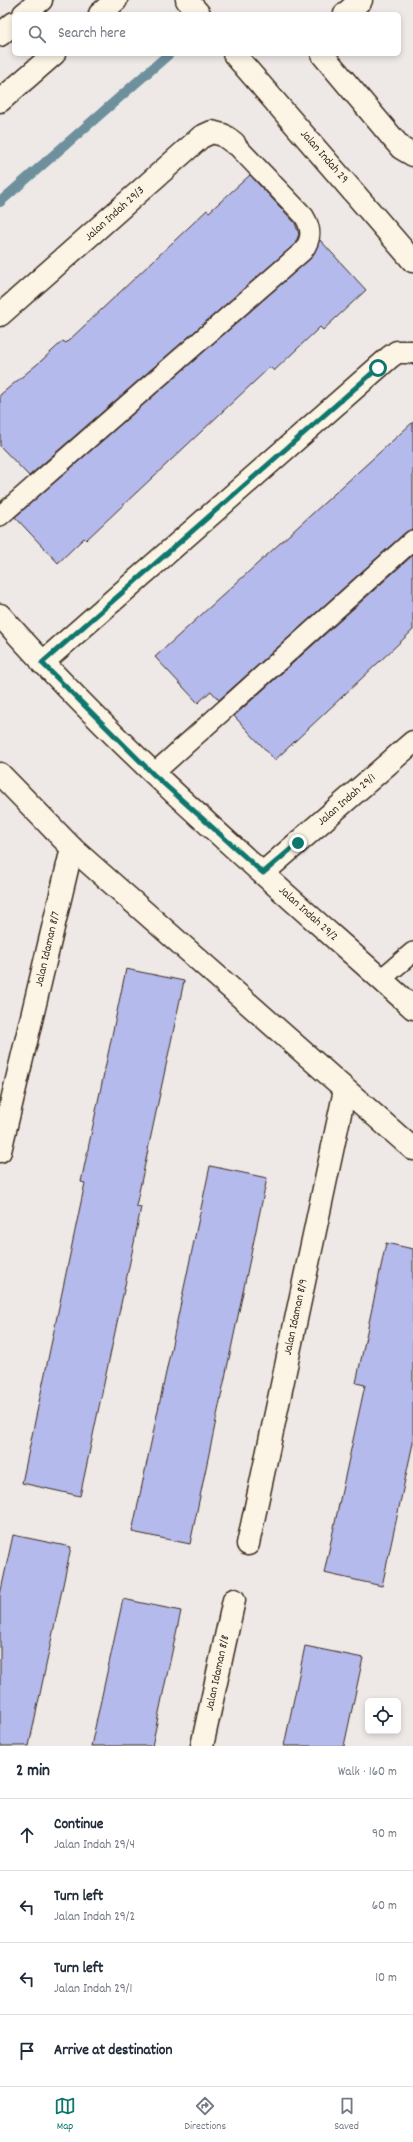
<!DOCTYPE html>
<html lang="en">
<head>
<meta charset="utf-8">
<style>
	body { margin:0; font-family:Dekko,sans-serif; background:#f6f6f7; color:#1f2937 }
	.controls { position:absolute; right:12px; bottom:12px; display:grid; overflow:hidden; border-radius:6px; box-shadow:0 2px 6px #0003 }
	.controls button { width:36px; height:36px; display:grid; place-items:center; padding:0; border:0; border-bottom:1px solid #e0e1e3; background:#fff; color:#1f2937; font:20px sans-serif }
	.stop { position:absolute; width:12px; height:12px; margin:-9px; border:3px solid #0f766e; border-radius:50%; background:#fff }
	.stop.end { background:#0f766e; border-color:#fff; box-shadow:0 1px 4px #0008 }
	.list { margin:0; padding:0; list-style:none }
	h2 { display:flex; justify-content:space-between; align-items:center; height:52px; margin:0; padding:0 16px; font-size:17px }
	h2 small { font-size:13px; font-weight:400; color:#747a83 }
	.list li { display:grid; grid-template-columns:26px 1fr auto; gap:12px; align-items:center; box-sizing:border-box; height:72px; padding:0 16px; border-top:1px solid #e0e1e3 }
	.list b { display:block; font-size:15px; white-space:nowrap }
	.list p { margin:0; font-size:13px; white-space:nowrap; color:#747a83 }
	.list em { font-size:13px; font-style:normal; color:#747a83 }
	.icon { flex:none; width:22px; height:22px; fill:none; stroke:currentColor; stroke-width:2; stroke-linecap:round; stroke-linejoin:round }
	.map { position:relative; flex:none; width:413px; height:1746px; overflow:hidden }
	.search { position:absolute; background:#fff; box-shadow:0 2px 6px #0003; left:12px; right:12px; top:12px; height:44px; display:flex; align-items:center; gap:10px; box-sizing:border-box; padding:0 14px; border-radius:6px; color:#747a83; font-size:15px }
	.sheet { height:340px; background:#fff }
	nav { display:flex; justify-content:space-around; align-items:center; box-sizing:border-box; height:56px; border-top:1px solid #e0e1e3; background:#fff; font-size:11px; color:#747a83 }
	nav a { display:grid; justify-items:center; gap:2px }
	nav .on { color:#0f766e }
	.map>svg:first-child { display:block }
</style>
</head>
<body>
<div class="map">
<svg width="413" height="1746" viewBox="0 0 413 1746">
	<rect width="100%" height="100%" fill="#eee9e6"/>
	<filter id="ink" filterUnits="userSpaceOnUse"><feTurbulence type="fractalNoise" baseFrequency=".025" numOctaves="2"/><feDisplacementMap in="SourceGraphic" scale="8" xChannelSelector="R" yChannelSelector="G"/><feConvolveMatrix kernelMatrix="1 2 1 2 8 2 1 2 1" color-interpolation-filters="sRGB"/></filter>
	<g filter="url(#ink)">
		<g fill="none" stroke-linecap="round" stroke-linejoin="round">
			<path stroke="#6e909d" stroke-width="10" d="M 0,202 L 169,54"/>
		</g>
		<g fill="#b5baec" stroke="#3b2a1e">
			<path d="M 250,175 L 295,223 L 299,234 L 295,244 L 29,476 L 0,446 L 0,395 L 41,361 L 63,341 L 66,343 L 207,210 L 209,212 Z"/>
			<path d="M 320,240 L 366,290 L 323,330 L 320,327 L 274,371 L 270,367 L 86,540 L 84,538 L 58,563 L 15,517 L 310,259 Z"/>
			<path d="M 413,422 L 413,529 L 406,532 L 219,700 L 211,691 L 198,703 L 155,657 Z"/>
			<path d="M 413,555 L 413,630 L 275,760 L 234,716 Z"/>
			<path d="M 126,969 L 184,981 L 136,1206 L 141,1207 L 134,1243 L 80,1496 L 22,1483 L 85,1183 L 81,1182 Z"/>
			<path d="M 210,1166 L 267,1178 L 190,1544 L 132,1532 Z"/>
			<path d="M 386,1243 L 413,1249 L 413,1443 L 382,1586 L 324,1573 L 365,1385 L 356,1383 Z"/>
			<path d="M 13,1535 L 71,1547 L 29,1746 L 0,1746 L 0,1595 Z"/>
			<path d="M 123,1599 L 181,1611 L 165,1684 L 152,1746 L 91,1746 Z"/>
			<path d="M 305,1646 L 363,1658 L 344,1746 L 284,1746 Z"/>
		</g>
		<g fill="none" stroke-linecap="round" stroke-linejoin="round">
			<g stroke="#3b2a1e" stroke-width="22">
				<g id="lane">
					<path d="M 0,516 L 303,251 C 312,239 312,229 304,216 L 234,143"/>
					<path d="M 153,774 L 413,540"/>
					<path d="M 381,979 L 413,952"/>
				</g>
			</g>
			<g stroke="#3b2a1e" stroke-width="25">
				<g id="street">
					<path d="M 187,0 L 199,14"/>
					<path d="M 345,14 L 361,0"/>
					<path d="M 234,54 L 413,261"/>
					<path d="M 322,54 L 401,148 L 413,155"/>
					<path d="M 0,315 L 201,137 L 212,132 L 223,135 L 234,143"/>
					<path d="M 0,615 C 126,758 272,881 413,1008"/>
					<path d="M 42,663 L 390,357 L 397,352 L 413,352"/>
					<path d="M 0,774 L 72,848 L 413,1149"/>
					<path d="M 263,873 L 413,742"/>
					<path d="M 0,1151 L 72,848"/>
					<path d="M 248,1544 L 345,1090"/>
					<path d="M 202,1746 L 234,1600"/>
				</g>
			</g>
			<g stroke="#3b2a1e" stroke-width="25">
				<g id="secondary">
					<path d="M 24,14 L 41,0"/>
					<path d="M 100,14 L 116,0"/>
					<path d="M 0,35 L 14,23"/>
					<path d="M 0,101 L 54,54"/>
				</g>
			</g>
			<use href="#lane" stroke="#fcf5e5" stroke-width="19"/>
			<use href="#street" stroke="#fcf5e5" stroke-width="22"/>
			<use href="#secondary" stroke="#fcf5e5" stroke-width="22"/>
		</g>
	</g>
	<g fill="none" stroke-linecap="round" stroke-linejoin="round" filter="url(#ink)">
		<path stroke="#0f766e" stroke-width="5" d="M 298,843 L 263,873 L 153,774 L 42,663 L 378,368"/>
	</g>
	<g text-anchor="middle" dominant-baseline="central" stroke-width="3.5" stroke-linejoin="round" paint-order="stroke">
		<g font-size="12" fill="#3b2a1e" stroke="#fcf5e5">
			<text transform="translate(324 157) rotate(49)">Jalan Indah 29</text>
			<text transform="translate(115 214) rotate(-42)">Jalan Indah 29/3</text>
			<text transform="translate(347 800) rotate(-41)">Jalan Indah 29/1</text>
			<text transform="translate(308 914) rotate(42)">Jalan Indah 29/2</text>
			<text transform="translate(48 949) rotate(-77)">Jalan Idaman 8/7</text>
			<text transform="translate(296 1317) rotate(-78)">Jalan Idaman 8/9</text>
			<text transform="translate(218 1673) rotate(-78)">Jalan Idaman 8/8</text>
		</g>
	</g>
</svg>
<div class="controls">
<button><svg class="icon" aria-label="locate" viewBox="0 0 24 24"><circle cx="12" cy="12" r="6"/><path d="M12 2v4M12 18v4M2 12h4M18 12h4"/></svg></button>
</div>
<div class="stop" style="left:378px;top:368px"></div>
<div class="stop end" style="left:298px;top:843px"></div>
<div class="search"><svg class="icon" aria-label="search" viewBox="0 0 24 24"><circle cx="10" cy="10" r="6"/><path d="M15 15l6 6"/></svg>Search here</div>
</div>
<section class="sheet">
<h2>2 min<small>Walk · 160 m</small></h2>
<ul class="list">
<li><svg class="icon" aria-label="ahead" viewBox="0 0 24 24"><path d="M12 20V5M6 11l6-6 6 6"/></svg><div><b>Continue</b><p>Jalan Indah 29/4</p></div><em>90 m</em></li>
<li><svg class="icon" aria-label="left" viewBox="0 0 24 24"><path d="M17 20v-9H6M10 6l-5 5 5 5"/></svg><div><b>Turn left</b><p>Jalan Indah 29/2</p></div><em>60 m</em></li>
<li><svg class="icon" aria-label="left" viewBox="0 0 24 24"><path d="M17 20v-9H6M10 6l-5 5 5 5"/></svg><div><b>Turn left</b><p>Jalan Indah 29/1</p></div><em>10 m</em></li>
<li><svg class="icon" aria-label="arrive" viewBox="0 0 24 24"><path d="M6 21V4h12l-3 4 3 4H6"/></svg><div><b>Arrive at destination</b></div></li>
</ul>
</section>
<nav>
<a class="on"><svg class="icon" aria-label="map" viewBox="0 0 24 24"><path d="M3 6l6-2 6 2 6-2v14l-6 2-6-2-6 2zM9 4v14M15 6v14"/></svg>Map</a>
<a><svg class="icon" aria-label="directions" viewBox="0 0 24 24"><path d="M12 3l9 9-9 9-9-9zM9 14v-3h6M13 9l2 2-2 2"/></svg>Directions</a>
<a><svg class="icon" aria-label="saved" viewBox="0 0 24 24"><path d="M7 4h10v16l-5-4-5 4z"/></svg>Saved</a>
</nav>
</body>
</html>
